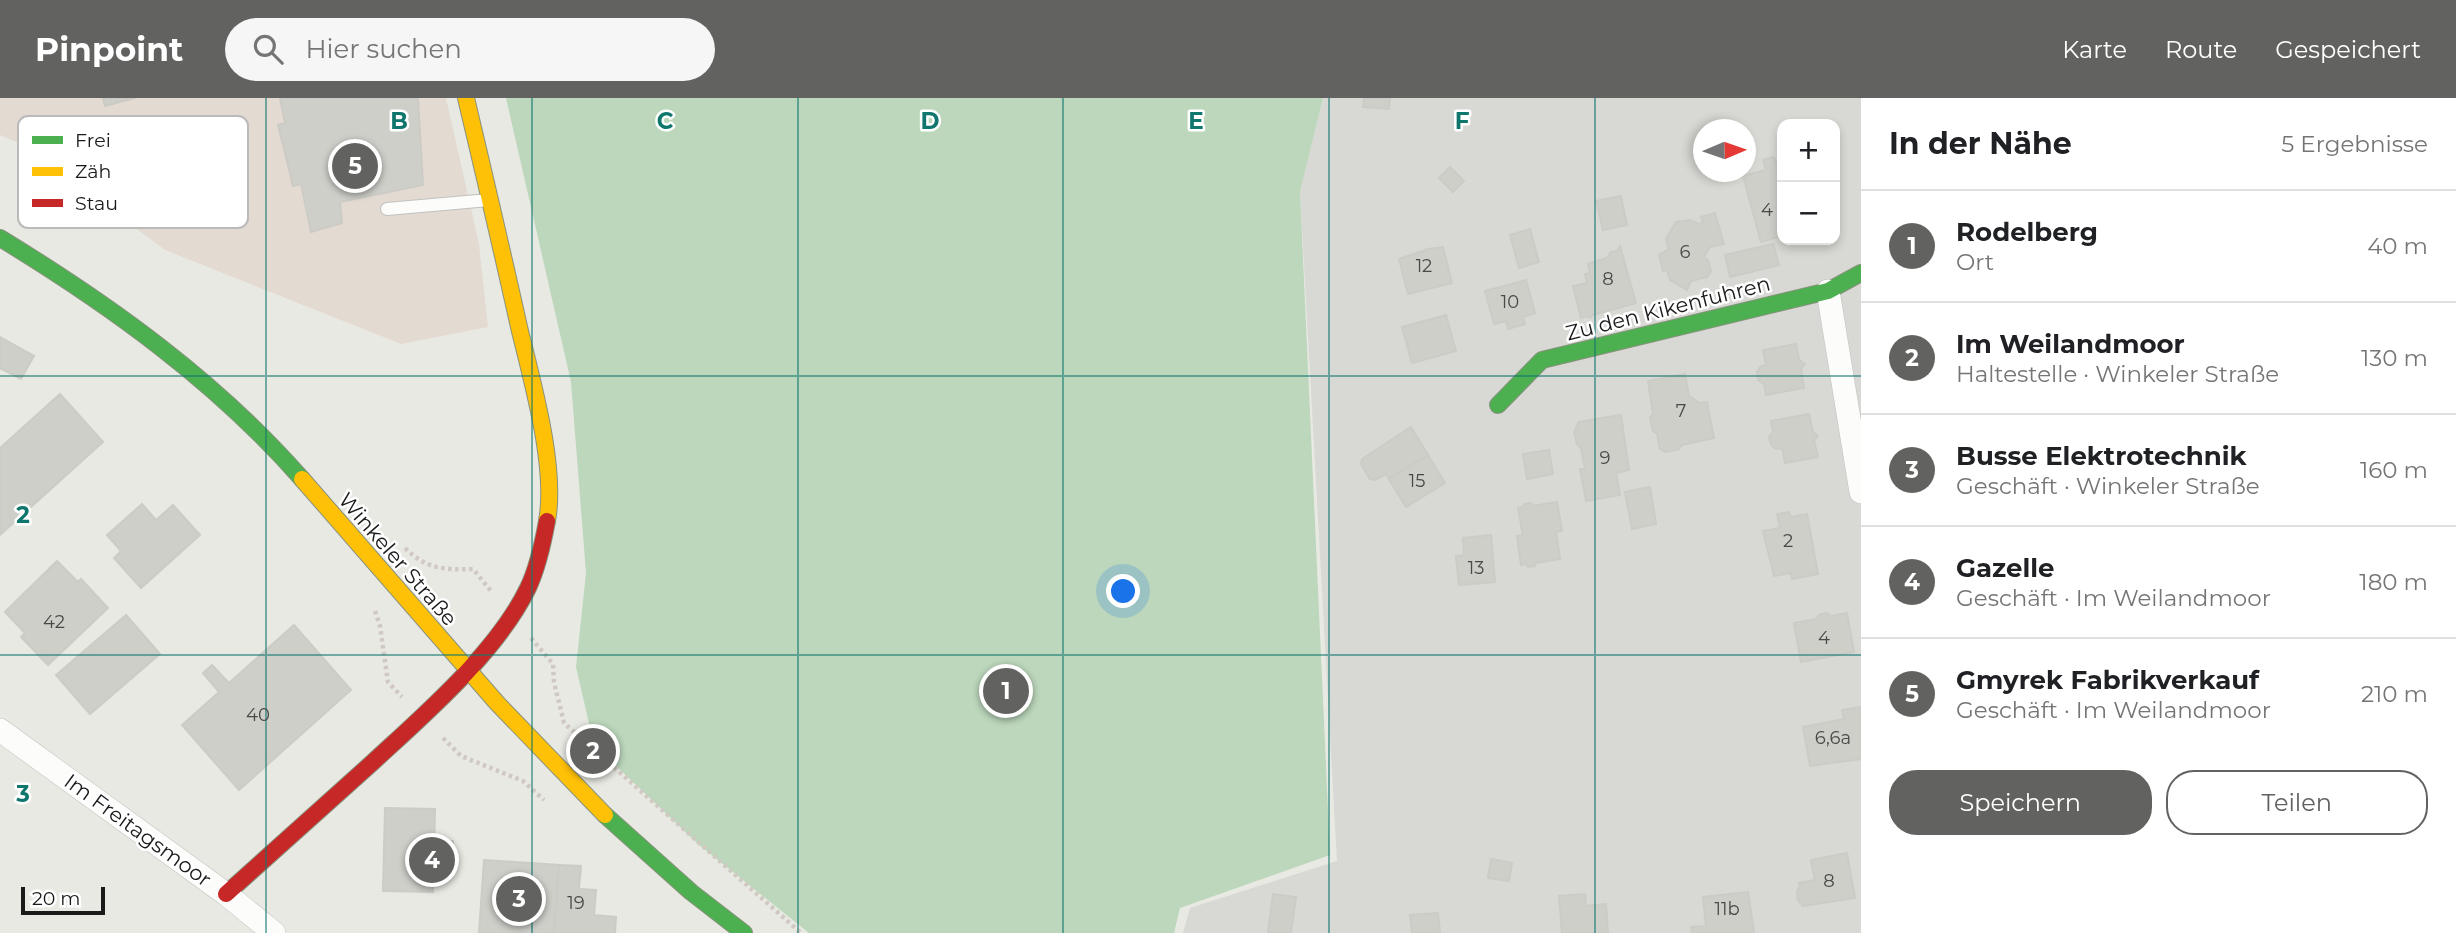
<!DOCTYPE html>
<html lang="de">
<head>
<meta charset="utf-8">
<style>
	body { margin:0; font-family:Montserrat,sans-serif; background:#f6f6f6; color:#202124 }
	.controls { position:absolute; right:21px; top:21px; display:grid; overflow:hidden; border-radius:14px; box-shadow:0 4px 10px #0003 }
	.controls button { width:63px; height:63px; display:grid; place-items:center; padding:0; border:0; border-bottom:2px solid #e0e0e0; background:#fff; color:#202124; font:35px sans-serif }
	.compass { position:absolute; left:1693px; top:21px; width:63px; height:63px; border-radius:50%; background:#fff; box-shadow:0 4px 10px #0003; rotate:88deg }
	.scale { position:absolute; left:21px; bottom:18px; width:84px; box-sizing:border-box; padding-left:7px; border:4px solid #1a1a1a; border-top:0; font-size:19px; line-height:24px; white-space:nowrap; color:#1a1a1a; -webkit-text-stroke:5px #fff; paint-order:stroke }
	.you { position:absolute; left:1124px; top:494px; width:24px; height:24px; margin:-18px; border:5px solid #fff; border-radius:50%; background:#1a73e8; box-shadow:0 0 0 10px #1a73e833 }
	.badge { display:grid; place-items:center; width:46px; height:46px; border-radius:50%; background:#626260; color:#fff; font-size:23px; font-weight:700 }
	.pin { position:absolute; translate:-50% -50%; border:4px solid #fff; box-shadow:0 2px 7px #0006 }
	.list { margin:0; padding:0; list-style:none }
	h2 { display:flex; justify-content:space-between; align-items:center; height:91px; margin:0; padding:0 28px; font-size:30px }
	h2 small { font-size:23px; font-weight:400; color:#757577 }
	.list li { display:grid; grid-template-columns:46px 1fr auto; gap:21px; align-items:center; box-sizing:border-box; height:112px; padding:0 28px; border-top:2px solid #e0e0e0 }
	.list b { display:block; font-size:26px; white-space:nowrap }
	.list p { margin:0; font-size:23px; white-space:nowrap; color:#757577 }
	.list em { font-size:23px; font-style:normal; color:#757577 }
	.actions { display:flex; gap:14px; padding:21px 28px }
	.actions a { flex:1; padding:16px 0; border:2px solid #626260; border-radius:28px; text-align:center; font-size:24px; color:#626260 }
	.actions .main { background:#626260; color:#fff }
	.icon { flex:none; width:38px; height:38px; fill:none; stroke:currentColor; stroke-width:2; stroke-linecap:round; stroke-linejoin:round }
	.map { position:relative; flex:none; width:1861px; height:835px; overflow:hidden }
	header { display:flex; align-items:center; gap:42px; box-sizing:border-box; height:98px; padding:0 35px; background:#626260; color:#fff }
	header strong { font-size:33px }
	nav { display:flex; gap:38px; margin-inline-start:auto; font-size:24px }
	.search { width:490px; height:63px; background:#f6f6f6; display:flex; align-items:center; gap:18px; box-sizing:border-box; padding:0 24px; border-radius:38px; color:#757577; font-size:26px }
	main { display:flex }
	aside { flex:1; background:#fff }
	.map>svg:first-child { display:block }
</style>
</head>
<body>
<header>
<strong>Pinpoint</strong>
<div class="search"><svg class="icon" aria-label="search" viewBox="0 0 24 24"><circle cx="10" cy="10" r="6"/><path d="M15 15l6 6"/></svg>Hier suchen</div>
<nav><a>Karte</a><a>Route</a><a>Gespeichert</a></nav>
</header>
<main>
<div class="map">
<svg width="1861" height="835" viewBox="0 0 1861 835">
	<rect width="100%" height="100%" fill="#e9e9e3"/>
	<path fill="#d8d8d4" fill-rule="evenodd" d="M 1323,0 L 1861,0 L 1861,835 L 1183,835 L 1190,810 L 1337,763 L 1300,94 ZM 1782,26 L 1835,26 L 1835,142 L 1782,142 ZM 1703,32 L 1745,32 L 1745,74 L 1703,74 Z"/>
	<path fill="#e3dad1" d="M 0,0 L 446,0 L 479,146 L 488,229 L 401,246 L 165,152 L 27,49 L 0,37 Z"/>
	<path fill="#bcd7bc" d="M 506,0 L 1323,0 L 1300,94 L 1330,757 L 1180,810 L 1174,835 L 809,835 L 698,746 L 594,647 L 576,569 L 586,475 L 571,284 Z"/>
	<g fill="#cfcfca" stroke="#cccbc5" stroke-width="2">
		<path d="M 103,0 L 135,0 L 105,8 Z"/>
		<path d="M 280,0 L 418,0 L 423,87 L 340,104 L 342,125 L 311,134 L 301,86 L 293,88 L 278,27 L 285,25 Z"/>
		<path d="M 1364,0 L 1390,0 L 1389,11 L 1363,9 Z"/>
		<path d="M 1773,59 L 1775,61 L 1782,87 L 1782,138 L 1761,144 L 1743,78 L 1766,72 L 1763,62 Z"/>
		<path d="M 1450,69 L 1464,83 L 1453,94 L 1439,80 Z"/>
		<path d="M 1621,98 L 1627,127 L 1603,132 L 1596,103 Z"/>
		<path d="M 1715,115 L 1724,146 L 1710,149 L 1704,159 L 1708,162 L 1711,173 L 1707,179 L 1691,183 L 1687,192 L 1670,182 L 1667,172 L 1663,173 L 1659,157 L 1669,151 L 1666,141 L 1676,124 L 1690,122 L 1698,126 L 1703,125 L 1701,119 Z"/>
		<path d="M 1530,131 L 1539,164 L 1519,170 L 1510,137 Z"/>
		<path d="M 1773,146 L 1779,167 L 1730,179 L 1725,157 Z"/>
		<path d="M 1620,148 L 1636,205 L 1593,217 L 1590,220 L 1587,218 L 1581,220 L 1573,188 L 1587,185 L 1585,176 L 1590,175 L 1588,166 L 1607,160 L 1611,154 L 1617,153 Z"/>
		<path d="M 1443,149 L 1452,185 L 1408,196 L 1399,161 L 1428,151 Z"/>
		<path d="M 1526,182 L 1535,215 L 1523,219 L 1525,226 L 1508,231 L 1506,223 L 1494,226 L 1485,193 Z"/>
		<path d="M 1446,217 L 1456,253 L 1412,265 L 1402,229 Z"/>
		<path d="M 0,239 L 34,258 L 21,281 L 0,270 Z"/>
		<path d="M 1796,246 L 1799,262 L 1805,266 L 1801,271 L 1804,290 L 1766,297 L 1764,286 L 1758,282 L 1757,274 L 1760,269 L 1766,267 L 1763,252 Z"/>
		<path d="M 1685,276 L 1689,298 L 1699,305 L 1707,304 L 1714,340 L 1682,347 L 1679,351 L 1666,354 L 1660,351 L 1657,336 L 1653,333 L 1650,320 L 1653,315 L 1648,283 Z"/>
		<path d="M 60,296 L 103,344 L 0,437 L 0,350 Z"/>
		<path d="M 1809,316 L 1813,334 L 1818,338 L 1814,343 L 1818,359 L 1785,365 L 1782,350 L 1776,351 L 1771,347 L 1769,339 L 1773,334 L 1771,323 Z"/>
		<path d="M 1621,317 L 1629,372 L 1616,375 L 1620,397 L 1586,403 L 1580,371 L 1585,371 L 1581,350 L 1577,346 L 1574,334 L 1579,324 Z"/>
		<path d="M 1411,329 L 1428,357 L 1389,381 L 1386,376 L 1375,382 L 1370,381 L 1361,366 L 1362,361 Z"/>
		<path d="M 1549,352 L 1553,376 L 1527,381 L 1523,356 Z"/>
		<path d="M 1428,357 L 1445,385 L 1406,409 L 1389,381 Z"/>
		<path d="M 1650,389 L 1656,426 L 1632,431 L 1625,394 Z"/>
		<path d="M 1557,404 L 1562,433 L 1556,434 L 1560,461 L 1536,465 L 1535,468 L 1528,469 L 1526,466 L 1521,467 L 1517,438 L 1523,437 L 1518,410 L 1523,409 L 1524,406 L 1531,405 L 1533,408 Z"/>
		<path d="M 142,406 L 156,422 L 173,407 L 200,437 L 141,490 L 114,460 L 121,453 L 107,437 Z"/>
		<path d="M 1789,414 L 1791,419 L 1807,416 L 1818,476 L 1792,481 L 1791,475 L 1774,478 L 1763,433 L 1780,430 L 1777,416 Z"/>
		<path d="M 1491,437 L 1495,484 L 1459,487 L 1456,458 L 1464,457 L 1463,440 Z"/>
		<path d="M 57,463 L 78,484 L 81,481 L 108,510 L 48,567 L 21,539 L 25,535 L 5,514 Z"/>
		<path d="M 1827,515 L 1831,518 L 1847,515 L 1854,554 L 1801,564 L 1794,525 L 1816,521 L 1819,517 Z"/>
		<path d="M 126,517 L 160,556 L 90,616 L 56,577 Z"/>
		<path d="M 294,527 L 351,592 L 239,692 L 182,627 L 219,594 L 203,575 L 212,567 L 229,585 Z"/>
		<path d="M 1861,609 L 1861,661 L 1810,668 L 1803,629 L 1844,621 L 1842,612 Z"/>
		<path d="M 385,710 L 435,711 L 433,794 L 383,793 Z"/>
		<path d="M 435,743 L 453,743 L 452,778 L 433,777 Z"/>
		<path d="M 1847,755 L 1855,800 L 1803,808 L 1798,802 L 1797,793 L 1800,789 L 1799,785 L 1815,782 L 1811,762 Z"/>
		<path d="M 1491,761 L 1512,765 L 1509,783 L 1488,780 Z"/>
		<path d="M 484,762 L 559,767 L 554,835 L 479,835 Z"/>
		<path d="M 559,767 L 581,768 L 579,791 L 596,792 L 594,817 L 616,819 L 615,835 L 554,835 Z"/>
		<path d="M 1748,794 L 1754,835 L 1692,835 L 1691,829 L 1706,828 L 1703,799 Z"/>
		<path d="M 1273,796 L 1296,799 L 1291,835 L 1268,835 Z"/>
		<path d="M 1585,796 L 1586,808 L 1606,806 L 1608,835 L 1562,835 L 1559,798 Z"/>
		<path d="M 1438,815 L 1440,835 L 1412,835 L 1410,817 Z"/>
	</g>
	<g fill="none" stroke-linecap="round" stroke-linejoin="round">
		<g stroke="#c1c1bf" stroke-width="14">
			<path id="lane" d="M 387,111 L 489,102"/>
		</g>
		<g stroke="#c1c1bf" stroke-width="24">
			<g id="street">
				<path d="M 1828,193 L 1861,394"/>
				<path d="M 0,632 L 226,796 L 274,835"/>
			</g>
		</g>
		<g stroke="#88927d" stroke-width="18">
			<g id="fast">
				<path d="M 0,140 C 110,207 216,283 302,381"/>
				<path d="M 1498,307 L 1542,262 L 1828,193 L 1861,175"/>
				<path d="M 605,717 L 691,794 L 744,835"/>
			</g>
		</g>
		<g stroke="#88927d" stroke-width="18">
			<g id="slow">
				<path d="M 466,0 C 484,76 502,152 519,229 C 532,283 557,369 547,423"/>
				<path d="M 302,381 L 497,605 L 605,717"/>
			</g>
		</g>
		<g stroke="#88927d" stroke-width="18">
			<path id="jam" d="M 226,796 C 275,752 324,708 373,664 C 425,616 497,554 528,490 C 538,469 543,445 547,423"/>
		</g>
		<g stroke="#d0c9c1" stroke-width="4.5" stroke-dasharray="3.5 3.5" stroke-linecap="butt">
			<path d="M 405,450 C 426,471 444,472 473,471 L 491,493"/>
			<path d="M 375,513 L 380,528 L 388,584 L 402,599"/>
			<path d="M 531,540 L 553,566 L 554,584 L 564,625 L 801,835"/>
			<path d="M 443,640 L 461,658 L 523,683 L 544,702"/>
		</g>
		<use href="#lane" stroke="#fcfcfb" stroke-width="12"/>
		<use href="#street" stroke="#fcfcfb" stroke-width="23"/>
		<use href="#fast" stroke="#4caf50" stroke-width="16"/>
		<use href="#slow" stroke="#ffc107" stroke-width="16"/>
		<use href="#jam" stroke="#c62828" stroke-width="16"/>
	</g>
	<path fill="none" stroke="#0f766e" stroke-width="2" stroke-opacity="0.55" d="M 266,0 L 266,835M 532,0 L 532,835M 798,0 L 798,835M 1063,0 L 1063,835M 1329,0 L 1329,835M 1595,0 L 1595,835M 0,278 L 1861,278M 0,557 L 1861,557"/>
	<g text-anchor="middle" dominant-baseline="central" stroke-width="5" stroke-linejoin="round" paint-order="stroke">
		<g font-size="18" fill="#494948">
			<text x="1767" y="112">4</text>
			<text x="1685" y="154">6</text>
			<text x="1424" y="168">12</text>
			<text x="1608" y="181">8</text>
			<text x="1510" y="204">10</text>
			<text x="1681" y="313">7</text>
			<text x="1605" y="360">9</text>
			<text x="1417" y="383">15</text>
			<text x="1788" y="443">2</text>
			<text x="1476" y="470">13</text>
			<text x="54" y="524">42</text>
			<text x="1824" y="540">4</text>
			<text x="258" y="617">40</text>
			<text x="1833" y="640">6,6a</text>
			<text x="1829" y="783">8</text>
			<text x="576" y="805">19</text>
			<text x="1727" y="811">11b</text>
		</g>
		<g font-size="21" fill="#1a1a1a" stroke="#fff">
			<text transform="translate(1668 210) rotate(-14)">Zu den Kikenfuhren</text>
			<text transform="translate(398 461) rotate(49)">Winkeler Straße</text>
			<text transform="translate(138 732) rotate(36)">Im Freitagsmoor</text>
		</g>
	</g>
	<rect x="18" y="18" width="230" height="112" rx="10" fill="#fff" stroke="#bababa" stroke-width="2"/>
	<rect x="32" y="38" width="31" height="8" fill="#4caf50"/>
	<rect x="32" y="69" width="31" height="9" fill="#ffc107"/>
	<rect x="32" y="101" width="31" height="8" fill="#c62828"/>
	<g font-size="19" fill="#1a1a1a">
		<text x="75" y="49">Frei</text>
		<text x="75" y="80">Zäh</text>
		<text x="75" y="112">Stau</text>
	</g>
	<g font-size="23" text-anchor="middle" font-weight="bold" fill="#0f766e" stroke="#fff" stroke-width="5" stroke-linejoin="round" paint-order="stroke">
		<text x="399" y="31">B</text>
		<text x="665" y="31">C</text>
		<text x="930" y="31">D</text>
		<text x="1196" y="31">E</text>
		<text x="1462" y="31">F</text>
		<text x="23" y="425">2</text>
		<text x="23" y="704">3</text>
	</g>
</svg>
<div class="controls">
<button>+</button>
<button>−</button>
</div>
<svg class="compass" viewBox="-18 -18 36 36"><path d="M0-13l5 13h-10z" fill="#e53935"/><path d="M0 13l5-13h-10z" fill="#757577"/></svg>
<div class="scale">20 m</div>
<div class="you"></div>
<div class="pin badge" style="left:1006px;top:593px">1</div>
<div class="pin badge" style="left:593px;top:653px">2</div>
<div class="pin badge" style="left:519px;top:801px">3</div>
<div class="pin badge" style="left:432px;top:762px">4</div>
<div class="pin badge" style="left:355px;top:68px">5</div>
</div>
<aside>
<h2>In der Nähe<small>5 Ergebnisse</small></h2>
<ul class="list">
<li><span class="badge">1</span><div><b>Rodelberg</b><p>Ort</p></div><em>40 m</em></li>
<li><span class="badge">2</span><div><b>Im Weilandmoor</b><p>Haltestelle · Winkeler Straße</p></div><em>130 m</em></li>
<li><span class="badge">3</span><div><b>Busse Elektrotechnik</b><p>Geschäft · Winkeler Straße</p></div><em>160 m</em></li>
<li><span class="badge">4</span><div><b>Gazelle</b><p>Geschäft · Im Weilandmoor</p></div><em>180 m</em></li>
<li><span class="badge">5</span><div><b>Gmyrek Fabrikverkauf</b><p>Geschäft · Im Weilandmoor</p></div><em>210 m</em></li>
</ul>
<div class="actions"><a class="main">Speichern</a><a>Teilen</a></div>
</aside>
</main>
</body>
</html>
